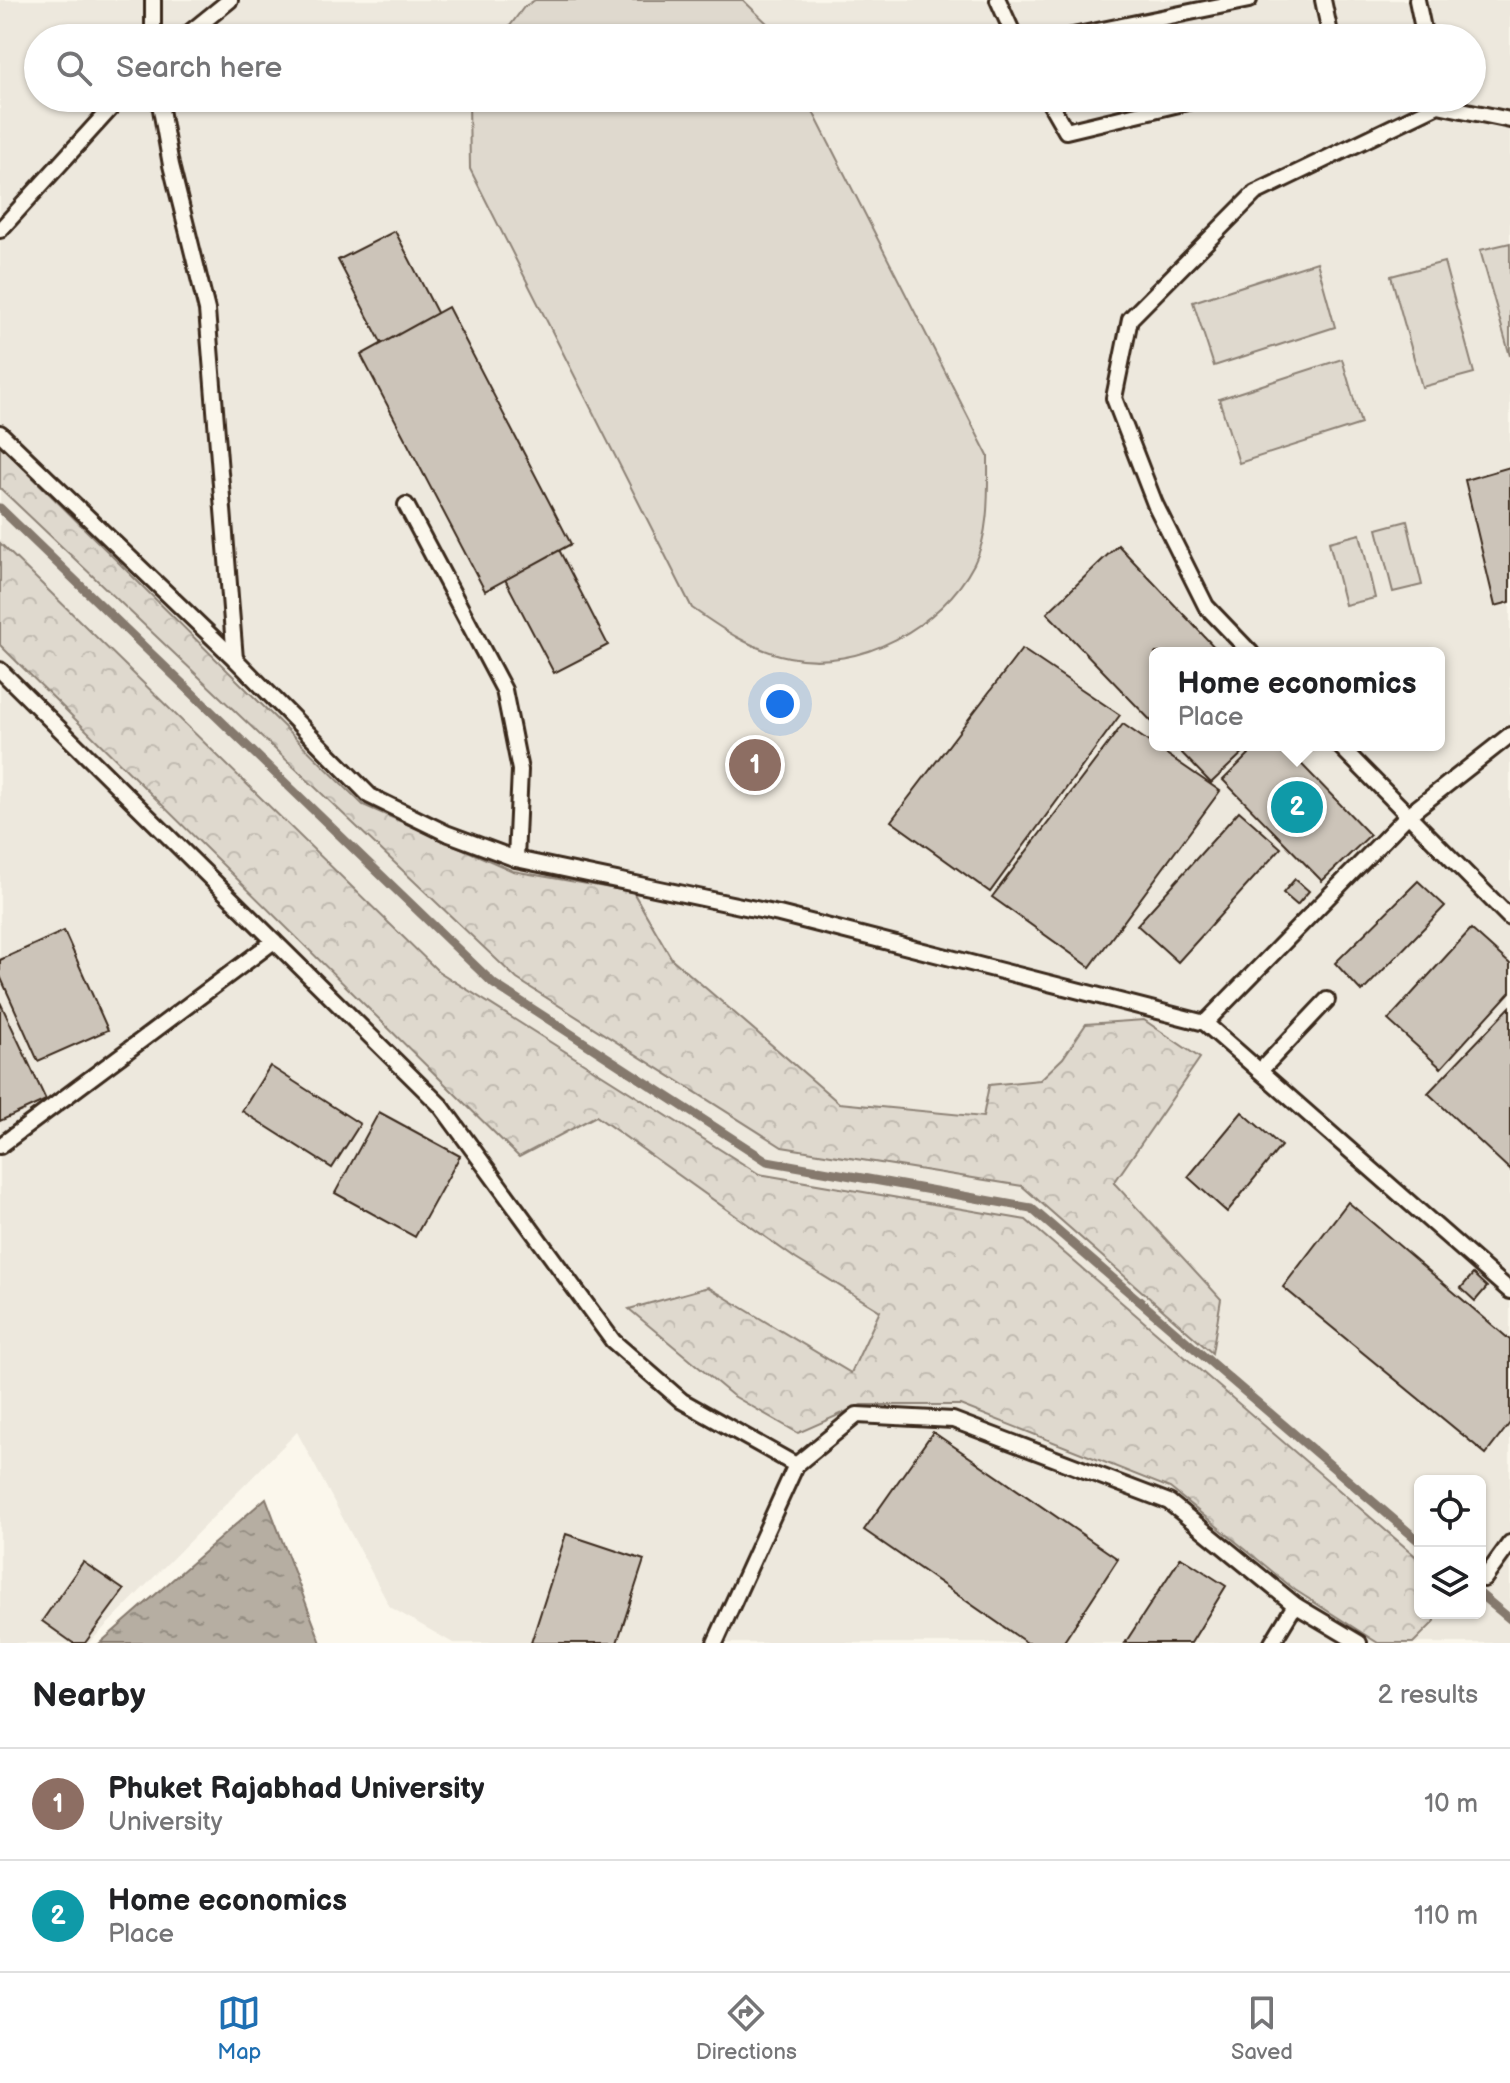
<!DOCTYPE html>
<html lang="en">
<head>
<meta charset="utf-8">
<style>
	body { margin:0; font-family:"Balsamiq Sans",sans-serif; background:#f6f6f6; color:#202124 }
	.controls { position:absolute; right:24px; bottom:24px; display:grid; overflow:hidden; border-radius:12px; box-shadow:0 2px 6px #0004 }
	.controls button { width:72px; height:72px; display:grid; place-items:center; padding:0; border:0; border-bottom:2px solid #e0e0e0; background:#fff; color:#202124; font:40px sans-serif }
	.you { position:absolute; left:780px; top:704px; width:28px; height:28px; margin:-20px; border:6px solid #fff; border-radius:50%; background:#1a73e8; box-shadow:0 0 0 12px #1a73e833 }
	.badge { display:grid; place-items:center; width:52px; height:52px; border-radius:50%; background:#1f6fb2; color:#fff; font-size:26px; font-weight:700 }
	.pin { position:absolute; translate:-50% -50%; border:4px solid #fff; box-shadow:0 2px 8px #0006 }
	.popup { position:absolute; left:1149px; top:647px; width:296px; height:104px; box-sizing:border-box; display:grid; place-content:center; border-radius:12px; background:#fff; filter:drop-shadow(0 2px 6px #0005); font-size:26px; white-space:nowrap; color:#757577 }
	.popup b { font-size:30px; color:#202124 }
	.popup::after { content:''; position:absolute; left:50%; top:100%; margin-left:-16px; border:16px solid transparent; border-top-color:#fff }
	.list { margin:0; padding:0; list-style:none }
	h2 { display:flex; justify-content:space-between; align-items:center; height:104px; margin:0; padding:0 32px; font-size:34px }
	h2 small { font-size:26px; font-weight:400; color:#757577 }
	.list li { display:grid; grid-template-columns:52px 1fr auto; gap:24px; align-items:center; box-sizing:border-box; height:112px; padding:0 32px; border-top:2px solid #e0e0e0 }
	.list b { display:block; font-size:30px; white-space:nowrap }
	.list p { margin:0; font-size:26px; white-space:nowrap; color:#757577 }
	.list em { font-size:26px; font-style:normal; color:#757577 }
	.icon { flex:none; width:44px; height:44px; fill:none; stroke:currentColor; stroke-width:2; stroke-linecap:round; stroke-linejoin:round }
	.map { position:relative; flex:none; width:1510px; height:1643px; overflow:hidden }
	.search { position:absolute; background:#fff; box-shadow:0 2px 6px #0004; left:24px; right:24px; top:24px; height:88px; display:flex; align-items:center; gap:20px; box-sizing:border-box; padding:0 28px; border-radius:44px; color:#757577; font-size:30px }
	.sheet { height:328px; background:#fff }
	nav { display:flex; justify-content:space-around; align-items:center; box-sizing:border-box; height:112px; border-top:2px solid #e0e0e0; background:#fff; font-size:22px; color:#757577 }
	nav a { display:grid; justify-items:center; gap:4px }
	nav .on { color:#1f6fb2 }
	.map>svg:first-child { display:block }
</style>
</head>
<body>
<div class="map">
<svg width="1510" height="1643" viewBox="0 0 1510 1643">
	<defs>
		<pattern id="forest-crowns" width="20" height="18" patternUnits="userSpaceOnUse" patternTransform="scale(2)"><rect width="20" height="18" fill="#dfd9ce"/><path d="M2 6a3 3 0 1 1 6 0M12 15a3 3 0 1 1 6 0" fill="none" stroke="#c0bab0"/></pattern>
		<pattern id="water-ripples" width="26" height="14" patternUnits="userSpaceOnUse" patternTransform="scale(2)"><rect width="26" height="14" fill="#b6aea2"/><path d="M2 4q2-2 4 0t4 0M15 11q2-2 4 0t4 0" fill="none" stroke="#958e83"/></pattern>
	</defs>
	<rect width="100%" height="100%" fill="#fbf7ec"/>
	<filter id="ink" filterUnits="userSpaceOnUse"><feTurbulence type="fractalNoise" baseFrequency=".0125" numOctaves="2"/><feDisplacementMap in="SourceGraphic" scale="16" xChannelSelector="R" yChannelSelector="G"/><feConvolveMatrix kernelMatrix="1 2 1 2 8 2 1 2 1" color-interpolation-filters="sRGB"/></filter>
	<g filter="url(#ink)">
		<path fill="#ede8dd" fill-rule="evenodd" d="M 0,0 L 1510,0 L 1510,1643 L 453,1643 L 390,1607 L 297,1432 L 89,1643 L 0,1643 ZM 38,38 L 1472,38 L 1472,98 L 38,98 ZM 1155,653 L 1439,653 L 1439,745 L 1155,745 ZM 1420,1481 L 1480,1481 L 1480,1613 L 1420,1613 Z"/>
		<g fill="url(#forest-crowns)" stroke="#8d8276" stroke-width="2">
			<path d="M 0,445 L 363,805 L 513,871 L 633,892 L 672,959 L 839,1103 L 983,1117 L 989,1085 L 1040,1080 L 1063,1058 L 1086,1024 L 1144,1020 L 1200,1058 L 1114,1183 L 1221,1299 L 1212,1353 L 1022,1186 L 782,1147 L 517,979 L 0,488 Z"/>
			<path d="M 0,543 L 438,971 L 759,1174 L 1026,1220 L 1420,1560 L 1420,1613 L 1434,1613 L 1435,1621 L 1413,1643 L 1378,1643 L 1295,1590 L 1170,1488 L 960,1405 L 861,1405 L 798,1433 L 732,1395 L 629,1309 L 708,1287 L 851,1373 L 880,1311 L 796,1259 L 596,1116 L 519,1157 L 0,645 Z"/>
		</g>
		<g fill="#dfd9ce" stroke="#8d8276" stroke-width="2">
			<path d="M 535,0 L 743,0 L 770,26 L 776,38 L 501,38 L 524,7 Z"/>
			<path d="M 469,98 L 806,98 L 988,456 C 988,490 990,533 974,564 C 942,626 859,672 789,657 C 752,650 722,629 692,608 L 470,169 Z"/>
			<path d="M 1510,243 L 1510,356 L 1480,250 Z"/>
			<path d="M 1317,262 L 1335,327 L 1214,366 L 1193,302 Z"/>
			<path d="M 1444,262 L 1474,373 L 1422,387 L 1391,276 Z"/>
			<path d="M 1342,359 L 1361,424 L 1239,463 L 1219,399 Z"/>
			<path d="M 1407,521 L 1422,585 L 1393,592 L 1377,529 Z"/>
			<path d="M 1360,534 L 1375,598 L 1345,605 L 1329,542 Z"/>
		</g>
		<path fill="url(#water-ripples)" stroke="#85796d" stroke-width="2" d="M 266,1498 L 321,1643 L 100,1643 Z"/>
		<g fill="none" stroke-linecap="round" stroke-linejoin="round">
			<g stroke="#85796d" stroke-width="9">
				<path d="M 0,508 L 494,984 L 767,1161 L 1031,1208 L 1420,1542"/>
				<path d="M 1480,1594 L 1510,1619"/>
			</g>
		</g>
		<g fill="#ccc4b9" stroke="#3b2a1e" stroke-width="2">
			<path d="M 395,231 L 608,645 L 554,673 L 338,260 Z"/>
			<path d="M 448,307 L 571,544 L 485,591 L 361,355 Z"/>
			<path d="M 1510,467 L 1510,602 L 1495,606 L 1465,480 Z"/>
			<path d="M 1118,545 L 1220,653 L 1155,653 L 1155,725 L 1047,613 Z"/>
			<path d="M 1022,649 L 1120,715 L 990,892 L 891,821 Z"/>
			<path d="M 1123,724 L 1220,791 L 1090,967 L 992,897 Z"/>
			<path d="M 1174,745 L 1251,745 L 1211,783 Z"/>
			<path d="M 1258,745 L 1283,745 L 1370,835 L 1322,881 L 1223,780 Z"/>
			<path d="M 1239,811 L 1281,848 L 1178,962 L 1137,925 Z"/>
			<path d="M 1295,879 L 1309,891 L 1297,905 L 1283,893 Z"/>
			<path d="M 1418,881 L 1445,906 L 1362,992 L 1335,963 Z"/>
			<path d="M 1471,929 L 1510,964 L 1510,992 L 1441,1068 L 1388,1020 Z"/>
			<path d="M 64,931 L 108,1030 L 38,1061 L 0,976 L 0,960 Z"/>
			<path d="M 0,1002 L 46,1100 L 0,1121 Z"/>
			<path d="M 1510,1007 L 1510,1170 L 1428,1093 Z"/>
			<path d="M 270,1066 L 360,1124 L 332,1168 L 242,1111 Z"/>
			<path d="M 379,1112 L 460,1156 L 415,1237 L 335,1193 Z"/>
			<path d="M 1242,1112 L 1281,1146 L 1227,1212 L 1188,1177 Z"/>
			<path d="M 1348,1202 L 1510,1340 L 1510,1423 L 1486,1454 L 1283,1287 Z"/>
			<path d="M 1473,1274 L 1487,1287 L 1475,1301 L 1461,1288 Z"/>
			<path d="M 933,1432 L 1118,1559 L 1063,1643 L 1027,1643 L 864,1530 Z"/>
			<path d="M 566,1534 L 644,1560 L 617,1643 L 531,1643 Z"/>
			<path d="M 1181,1557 L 1226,1586 L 1191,1643 L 1125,1643 Z"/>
			<path d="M 83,1562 L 124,1590 L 85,1643 L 73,1643 L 42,1621 Z"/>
		</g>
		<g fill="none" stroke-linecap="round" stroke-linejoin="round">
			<g stroke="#3b2a1e" stroke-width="20">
				<g id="service">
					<path d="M 153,0 L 153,38"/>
					<path d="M 998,0 L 1015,38"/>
					<path d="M 1323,0 L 1331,38"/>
					<path d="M 1417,0 L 1425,38"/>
					<path d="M 183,38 L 230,0"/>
					<path d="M 1063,38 L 1249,0"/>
					<path d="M 159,98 L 171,165 L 207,310 L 235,659"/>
					<path d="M 1047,98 L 1066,131 L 1204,98"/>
					<path d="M 0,230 L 120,98"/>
					<path d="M 0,433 L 235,659 L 370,796 L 446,833 L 516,859 L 779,914 L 1205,1023 L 1510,1291"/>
					<path d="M 406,505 L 504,690 L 520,770 L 516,859"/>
					<path d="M 1251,653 L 1206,606 L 1155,504 L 1114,398 L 1130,319 L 1255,193 L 1438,105 L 1510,120"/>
					<path d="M 0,670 L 441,1106 L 613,1341 L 682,1401 L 796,1465"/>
					<path d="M 1339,745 L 1510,918"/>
					<path d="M 1205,1023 L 1407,816 L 1510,735"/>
					<path d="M 1260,1071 L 1327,1000"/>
					<path d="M 0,1146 L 274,941"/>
					<path d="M 1484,1579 L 1510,1543"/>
					<path d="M 715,1643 L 796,1465 L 857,1415 L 953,1420 L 1169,1502 L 1295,1605 L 1359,1643"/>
					<path d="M 1272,1643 L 1295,1605"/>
				</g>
			</g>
			<use href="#service" stroke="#fbf7ec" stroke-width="14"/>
		</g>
	</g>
</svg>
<div class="controls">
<button><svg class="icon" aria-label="locate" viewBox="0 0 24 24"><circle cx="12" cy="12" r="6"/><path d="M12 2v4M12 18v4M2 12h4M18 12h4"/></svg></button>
<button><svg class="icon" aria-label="layers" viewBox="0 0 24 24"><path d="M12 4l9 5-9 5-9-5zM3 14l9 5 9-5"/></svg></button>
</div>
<div class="you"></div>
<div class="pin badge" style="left:755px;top:765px;background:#8d6e63">1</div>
<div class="pin badge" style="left:1297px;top:807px;background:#0f9aa8">2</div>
<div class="popup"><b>Home economics</b>Place</div>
<div class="search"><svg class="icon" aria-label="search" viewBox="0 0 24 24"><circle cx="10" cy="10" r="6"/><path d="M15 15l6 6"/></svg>Search here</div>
</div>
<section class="sheet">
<h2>Nearby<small>2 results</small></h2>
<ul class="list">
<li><span class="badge" style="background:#8d6e63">1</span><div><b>Phuket Rajabhad University</b><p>University</p></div><em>10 m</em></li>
<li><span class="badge" style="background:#0f9aa8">2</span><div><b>Home economics</b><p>Place</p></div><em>110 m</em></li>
</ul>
</section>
<nav>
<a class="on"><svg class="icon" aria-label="map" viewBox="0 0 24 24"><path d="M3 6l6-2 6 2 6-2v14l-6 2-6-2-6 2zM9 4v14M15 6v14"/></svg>Map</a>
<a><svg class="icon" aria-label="directions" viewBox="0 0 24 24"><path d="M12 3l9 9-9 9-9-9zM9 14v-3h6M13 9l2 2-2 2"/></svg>Directions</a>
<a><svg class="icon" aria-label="saved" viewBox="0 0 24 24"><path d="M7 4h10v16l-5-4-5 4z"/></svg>Saved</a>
</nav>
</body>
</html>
